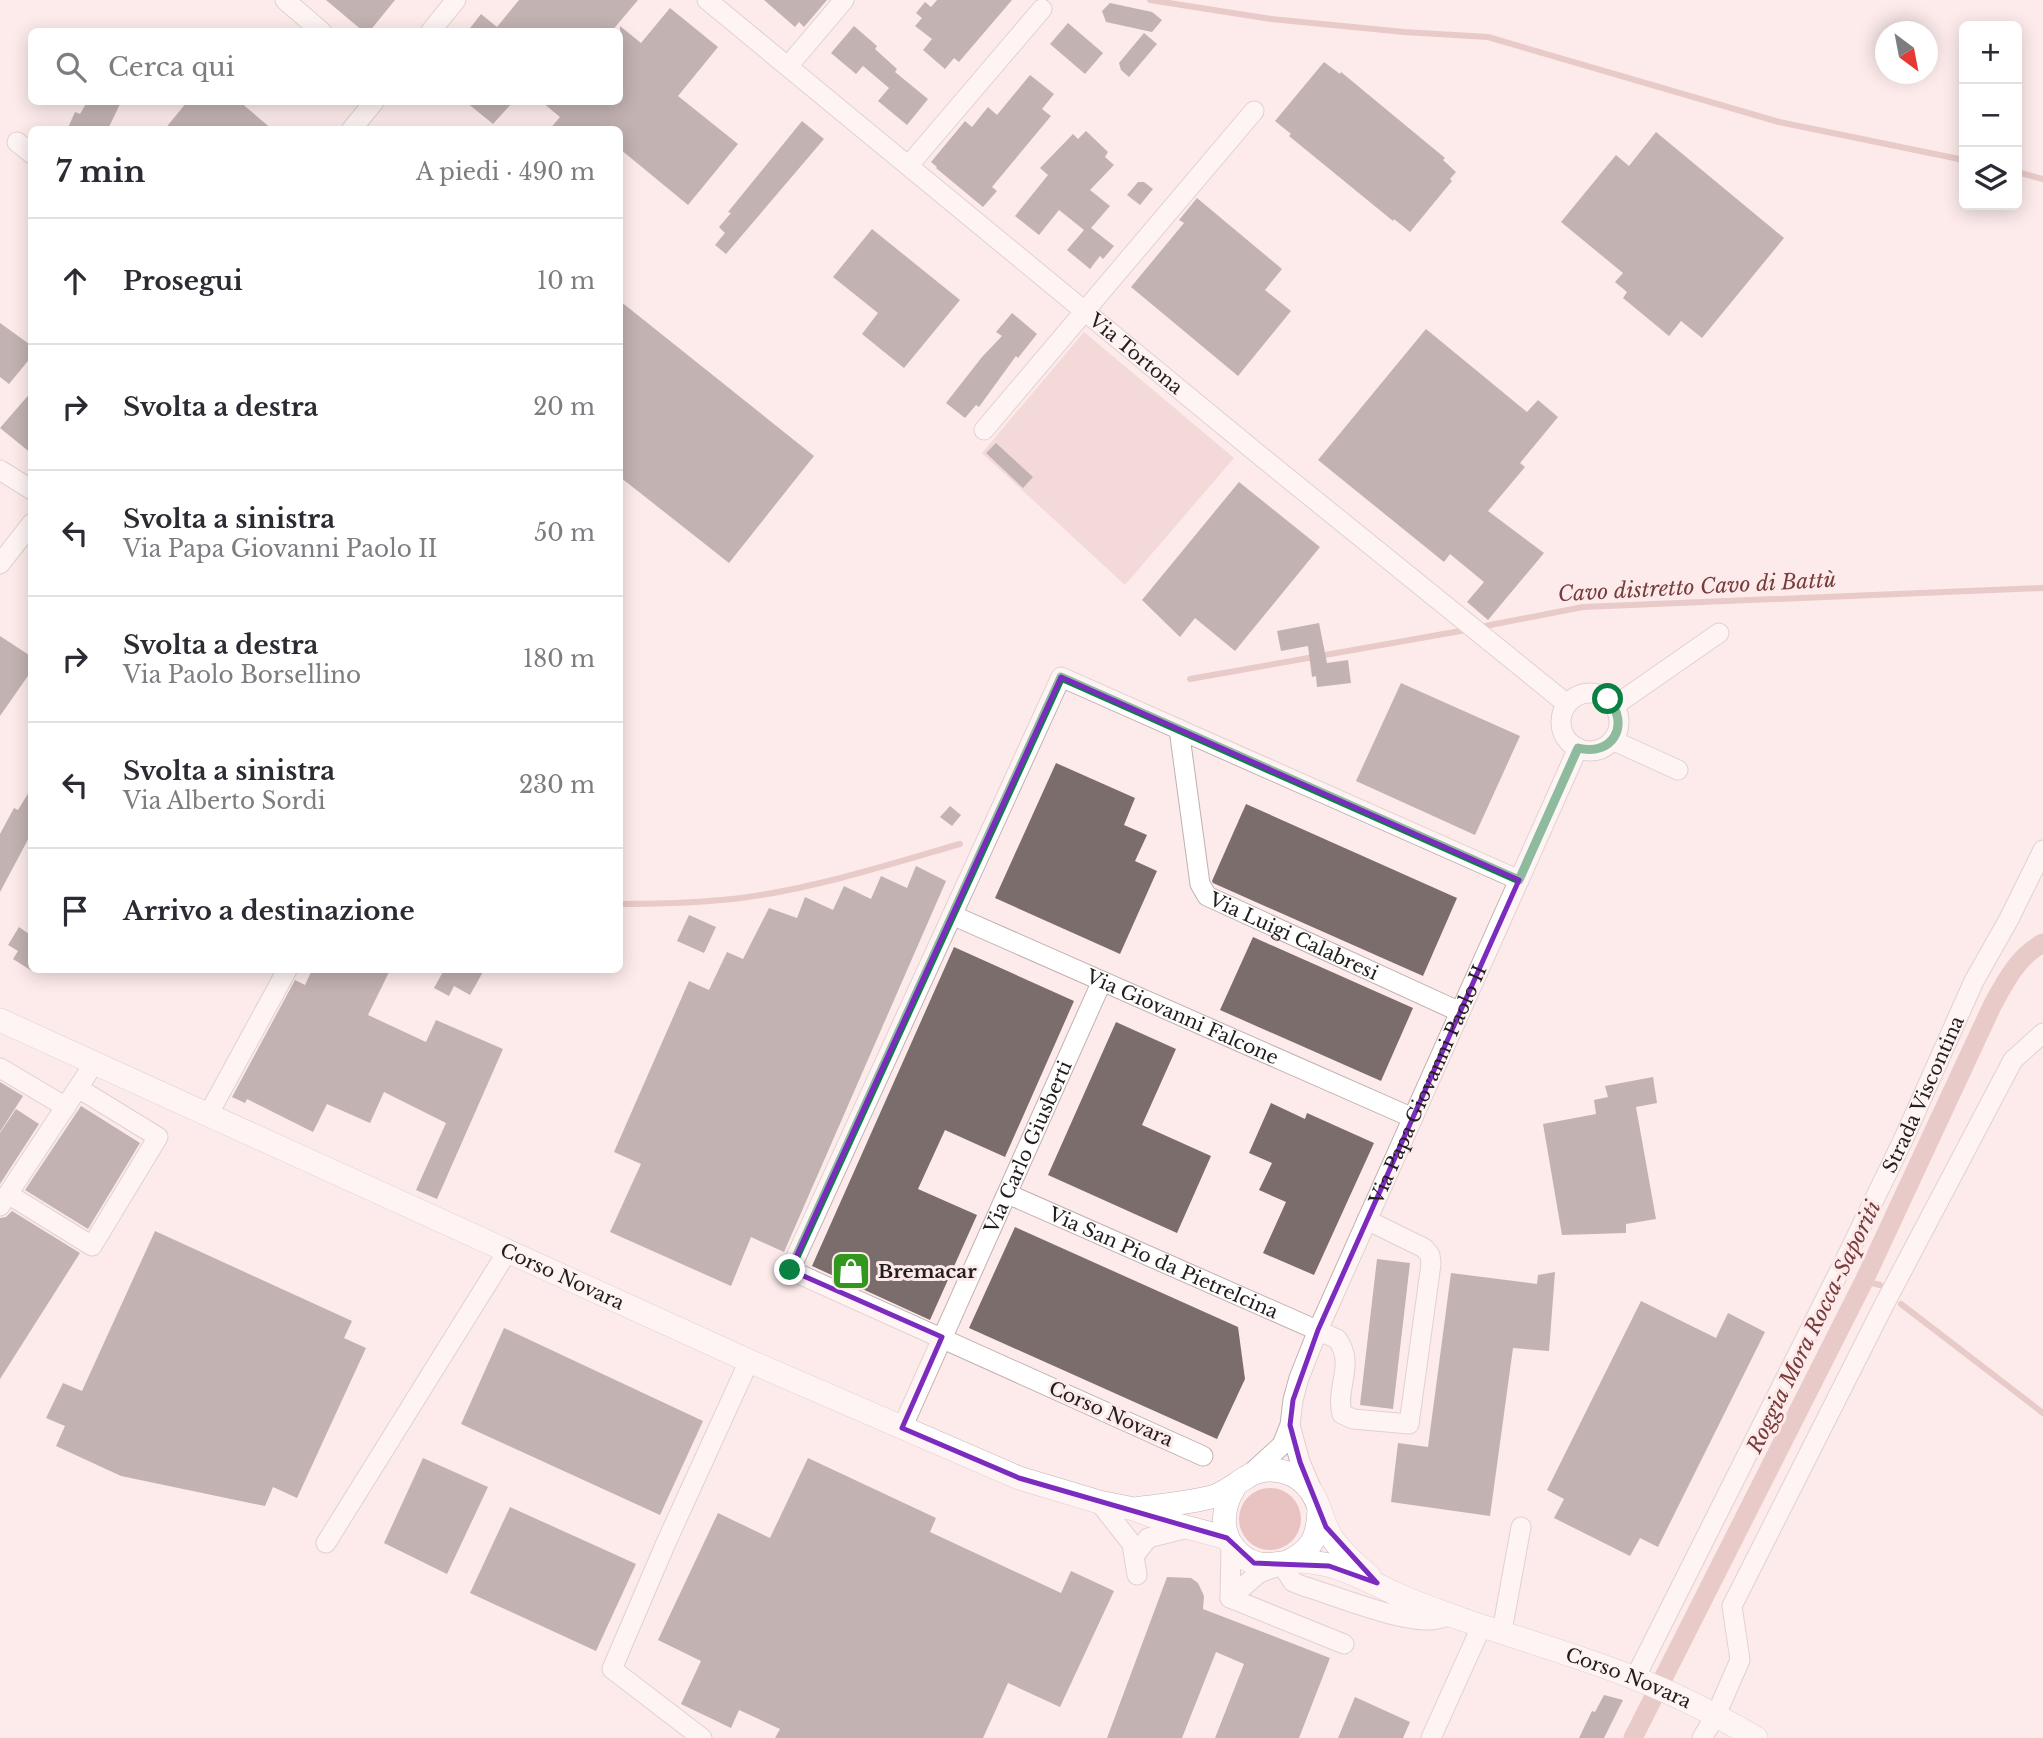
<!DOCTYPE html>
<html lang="it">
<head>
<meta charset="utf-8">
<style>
	body { margin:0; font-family:"Libre Baskerville",serif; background:#f2f2f3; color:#2b2b33 }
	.controls { position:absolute; right:21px; top:21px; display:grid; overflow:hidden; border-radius:10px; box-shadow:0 4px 18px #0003 }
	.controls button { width:63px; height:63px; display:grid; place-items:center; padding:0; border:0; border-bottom:2px solid #e1e1e2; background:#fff; color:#2b2b33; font:35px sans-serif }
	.compass { position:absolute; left:1875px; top:21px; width:63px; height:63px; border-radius:50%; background:#fff; box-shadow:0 4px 18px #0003; rotate:148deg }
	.stop { position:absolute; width:21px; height:21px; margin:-16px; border:5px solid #0b8043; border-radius:50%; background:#fff }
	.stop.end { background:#0b8043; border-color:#fff; box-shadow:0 2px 7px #0008 }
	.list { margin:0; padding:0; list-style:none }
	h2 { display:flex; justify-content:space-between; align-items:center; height:91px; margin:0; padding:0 28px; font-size:30px }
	h2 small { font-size:23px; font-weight:400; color:#7c7c81 }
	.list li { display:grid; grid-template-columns:46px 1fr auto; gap:21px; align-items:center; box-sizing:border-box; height:126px; padding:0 28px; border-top:2px solid #e1e1e2 }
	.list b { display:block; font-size:26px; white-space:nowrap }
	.list p { margin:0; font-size:23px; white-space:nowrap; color:#7c7c81 }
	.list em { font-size:23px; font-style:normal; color:#7c7c81 }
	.icon { flex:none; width:38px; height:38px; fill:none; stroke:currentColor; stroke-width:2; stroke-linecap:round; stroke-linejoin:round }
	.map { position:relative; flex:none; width:2043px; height:1738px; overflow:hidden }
	.search { position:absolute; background:#fff; box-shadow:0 4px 18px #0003; left:28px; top:28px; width:595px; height:77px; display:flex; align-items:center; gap:18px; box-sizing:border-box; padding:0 24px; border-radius:10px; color:#7c7c81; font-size:26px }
	.panel { position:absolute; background:#fff; box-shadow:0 4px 18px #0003; left:28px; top:126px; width:595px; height:847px; border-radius:10px }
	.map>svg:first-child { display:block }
</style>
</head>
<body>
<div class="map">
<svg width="2043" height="1738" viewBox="0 0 2043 1738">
	<rect width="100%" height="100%" fill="#fcebea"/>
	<g fill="#e9c3c2">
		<path d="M 1084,332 L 1234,458 L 1125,585 L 982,453 Z"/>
		<circle cx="1270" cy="1519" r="31"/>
	</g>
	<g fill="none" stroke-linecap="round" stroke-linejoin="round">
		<g stroke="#d0a2a1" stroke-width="6">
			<path d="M 1150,0 L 1271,19 L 1404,32 L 1488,37 L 1779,122 L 1964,160"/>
			<path d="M 2017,172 L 2043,179"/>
			<path d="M 1480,627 L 1583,607 L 2043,588"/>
			<path d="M 1190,679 L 1466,630"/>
			<path d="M 620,904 C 662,904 705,903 748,897 C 819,887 891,864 960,844"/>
			<path d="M 1864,1281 L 1880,1285"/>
			<path d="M 1901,1304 L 2043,1413"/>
		</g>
		<path stroke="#d0a2a1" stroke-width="19" d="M 1633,1738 L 1864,1281 L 1992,1006 C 2005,982 2018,956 2043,943"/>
	</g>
	<g fill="#7c6d6d">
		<path d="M 326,0 L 395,0 L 369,32 L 364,32 Z"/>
		<path d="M 519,0 L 638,0 L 611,32 L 467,32 L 481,14 L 497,27 Z"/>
		<path d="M 764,0 L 827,0 L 804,27 L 799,22 L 795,27 Z"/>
		<path d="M 937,0 L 1012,0 L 959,62 L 954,58 L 945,69 L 923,50 L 932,39 L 915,26 L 922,18 L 916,13 L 925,2 L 931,7 Z"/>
		<path d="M 1110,3 L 1152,12 L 1162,20 L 1152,32 L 1106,22 L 1102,11 Z"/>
		<path d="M 670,8 L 718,47 L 678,96 L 738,144 L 688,205 L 620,149 L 620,130 L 549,130 L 560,117 L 542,102 L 620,102 L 620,26 L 641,43 Z"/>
		<path d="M 1068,23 L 1103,53 L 1085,74 L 1050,44 Z"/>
		<path d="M 854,26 L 877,46 L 875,49 L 897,69 L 895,72 L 928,99 L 907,125 L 878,101 L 889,88 L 863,66 L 856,74 L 831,53 Z"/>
		<path d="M 1144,33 L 1157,44 L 1129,77 L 1121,70 L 1119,63 Z"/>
		<path d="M 1324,62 L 1340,74 L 1341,72 L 1445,158 L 1443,160 L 1456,172 L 1450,179 L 1452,181 L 1410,232 L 1394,219 L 1393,221 L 1289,136 L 1291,134 L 1275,121 Z"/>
		<path d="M 1030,75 L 1054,94 L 1042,109 L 1051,116 L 992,187 L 997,191 L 983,207 L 936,168 L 937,167 L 931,162 L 965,121 L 972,127 L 988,107 L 997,115 Z"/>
		<path d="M 87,102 L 121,102 L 109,127 L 113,130 L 67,130 L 75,112 L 80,114 Z"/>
		<path d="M 187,102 L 240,102 L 273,130 L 164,130 Z"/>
		<path d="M 466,102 L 513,102 L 493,124 Z"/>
		<path d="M 802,121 L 824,139 L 726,254 L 715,245 L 725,233 L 719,227 L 731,213 L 728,212 Z"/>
		<path d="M 1086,131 L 1108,152 L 1105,157 L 1114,165 L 1090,190 L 1110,206 L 1091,228 L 1114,246 L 1103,259 L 1100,256 L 1090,269 L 1067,250 L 1084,230 L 1059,210 L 1039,235 L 1015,216 L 1048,175 L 1040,168 L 1073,134 L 1078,139 Z"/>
		<path d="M 1656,132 L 1784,238 L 1702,338 L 1681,321 L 1669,336 L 1623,298 L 1627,292 L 1615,282 L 1623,273 L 1561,222 L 1616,155 L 1629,166 Z"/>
		<path d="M 1138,182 L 1144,182 L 1153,189 L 1140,205 L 1127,195 Z"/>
		<path d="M 1197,198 L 1282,269 L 1265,290 L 1291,311 L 1238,376 L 1131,287 L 1184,223 L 1179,220 Z"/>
		<path d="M 872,229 L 960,300 L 904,368 L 862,334 L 878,313 L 833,277 Z"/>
		<path d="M 620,301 L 814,456 L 729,563 L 620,477 Z"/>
		<path d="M 1012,313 L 1037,334 L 1018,358 L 1016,356 L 979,407 L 976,405 L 965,418 L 946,403 L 982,357 L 1002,336 L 996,332 Z"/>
		<path d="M 0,323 L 32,346 L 32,356 L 9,384 L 0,377 Z"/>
		<path d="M 1426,329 L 1527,412 L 1538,400 L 1558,417 L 1520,463 L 1525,467 L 1488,511 L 1544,553 L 1488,620 L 1467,602 L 1484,582 L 1450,554 L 1444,562 L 1318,460 Z"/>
		<path d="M 32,391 L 32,454 L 0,428 Z"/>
		<path d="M 996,443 L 1033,477 L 1023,488 L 986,453 Z"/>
		<path d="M 1239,482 L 1320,547 L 1235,651 L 1195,618 L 1180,637 L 1142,600 Z"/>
		<path d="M 1319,623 L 1327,663 L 1348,660 L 1351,683 L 1317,687 L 1316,676 L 1312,677 L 1308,646 L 1281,651 L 1277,631 Z"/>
		<path d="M 0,636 L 32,657 L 32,670 L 0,716 Z"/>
		<path d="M 1401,683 L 1520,736 L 1475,835 L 1356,781 Z"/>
		<path d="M 1056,763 L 1135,798 L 1124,825 L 1147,835 L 1135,861 L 1157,871 L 1120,954 L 995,898 Z"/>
		<path d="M 32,787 L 32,832 L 0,892 L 0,834 L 14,808 L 18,810 Z"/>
		<path d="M 1246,804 L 1457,898 L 1423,976 L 1213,883 L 1212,881 Z"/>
		<path d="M 950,806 L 961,815 L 952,826 L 940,817 Z"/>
		<path d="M 916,866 L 946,881 L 784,1252 L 751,1237 L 731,1286 L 610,1232 L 641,1164 L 614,1152 L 689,981 L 709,990 L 727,952 L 743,959 L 769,908 L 797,918 L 805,897 L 833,910 L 844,886 L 871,899 L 881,876 L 907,888 Z"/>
		<path d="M 689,915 L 716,927 L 704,953 L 677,941 Z"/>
		<path d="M 19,927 L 29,934 L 32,931 L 32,971 L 13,959 L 18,951 L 8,945 Z"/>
		<path d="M 1253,937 L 1413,1008 L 1381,1081 L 1220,1010 Z"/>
		<path d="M 954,947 L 1074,1001 L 1005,1157 L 945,1130 L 918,1189 L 977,1215 L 930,1320 L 812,1266 Z"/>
		<path d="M 312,970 L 390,970 L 368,1015 L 426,1042 L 436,1020 L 503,1049 L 437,1199 L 416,1190 L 446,1123 L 384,1092 L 370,1123 L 327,1104 L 313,1132 L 247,1099 L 245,1103 L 232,1097 L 295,980 L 305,985 Z"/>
		<path d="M 444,970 L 484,970 L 470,995 L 454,986 L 449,996 L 434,988 Z"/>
		<path d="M 1116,1022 L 1176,1049 L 1142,1125 L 1211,1156 L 1177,1233 L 1048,1175 Z"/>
		<path d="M 1653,1077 L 1657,1103 L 1636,1107 L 1656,1219 L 1626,1224 L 1626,1233 L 1562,1235 L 1543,1124 L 1596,1114 L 1594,1100 L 1608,1097 L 1605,1086 Z"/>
		<path d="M 0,1082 L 23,1096 L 0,1132 Z"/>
		<path d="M 1271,1103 L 1305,1119 L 1307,1113 L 1374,1143 L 1314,1275 L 1263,1253 L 1286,1202 L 1259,1190 L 1272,1163 L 1249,1153 Z"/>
		<path d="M 81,1106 L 140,1143 L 88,1229 L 25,1190 Z"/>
		<path d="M 16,1109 L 39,1124 L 0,1184 L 0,1133 Z"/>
		<path d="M 12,1211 L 80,1253 L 0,1379 L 0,1218 L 6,1217 Z"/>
		<path d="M 1015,1227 L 1238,1327 L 1245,1379 L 1217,1439 L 969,1328 Z"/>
		<path d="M 155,1231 L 352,1321 L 344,1338 L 366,1348 L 297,1498 L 273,1487 L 265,1506 L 121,1476 L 56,1446 L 65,1426 L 46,1418 L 63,1383 L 82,1391 Z"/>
		<path d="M 1377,1259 L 1410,1263 L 1393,1409 L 1360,1405 Z"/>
		<path d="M 1555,1272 L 1549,1351 L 1513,1348 L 1490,1516 L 1391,1502 L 1398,1443 L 1428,1447 L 1451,1273 L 1537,1284 L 1538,1275 Z"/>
		<path d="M 1641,1301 L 1716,1338 L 1728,1313 L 1765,1332 L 1658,1547 L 1640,1538 L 1630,1556 L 1554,1518 L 1564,1499 L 1547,1490 Z"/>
		<path d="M 504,1328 L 703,1421 L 660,1515 L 461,1424 Z"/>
		<path d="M 423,1458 L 488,1487 L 447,1574 L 384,1543 Z"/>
		<path d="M 808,1458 L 936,1518 L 930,1532 L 1061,1593 L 1071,1571 L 1114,1591 L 1060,1707 L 1008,1683 L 983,1738 L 775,1738 L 780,1729 L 739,1710 L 731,1728 L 681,1704 L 701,1661 L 658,1640 L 718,1513 L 770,1538 Z"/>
		<path d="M 510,1507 L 636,1564 L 596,1651 L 470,1593 Z"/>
		<path d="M 1167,1577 L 1191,1578 L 1198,1583 L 1204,1596 L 1203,1609 L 1330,1658 L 1299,1738 L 1215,1738 L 1244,1664 L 1216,1652 L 1182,1738 L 1107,1738 Z"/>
		<path d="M 1604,1695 L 1623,1700 L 1604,1738 L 1579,1738 L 1592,1711 L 1595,1712 Z"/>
		<path d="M 1355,1697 L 1410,1722 L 1403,1738 L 1338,1738 Z"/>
	</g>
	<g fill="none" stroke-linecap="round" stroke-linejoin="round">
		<g stroke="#c1b1b0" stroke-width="21">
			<g id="minor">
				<path d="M 285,0 L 322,32"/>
				<path id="s1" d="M 707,0 L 1258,454 L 1567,704"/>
				<path d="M 430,32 L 456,0"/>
				<path d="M 789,65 L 844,0"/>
				<path d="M 351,130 L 374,102"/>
				<path d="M 17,142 L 32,154"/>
				<path d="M 909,165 L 1042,9"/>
				<path d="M 984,430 L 1254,111"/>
				<path d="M 0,470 L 32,490"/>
				<path d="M 0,564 L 32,523"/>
				<circle cx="1590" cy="722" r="29"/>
				<path d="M 1614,706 L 1719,633"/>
				<path id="s2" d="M 1179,729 L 1200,884 L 1207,896 L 1460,1012"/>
				<path d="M 1612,740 L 1678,770"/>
				<path id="s3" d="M 952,915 L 1413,1118"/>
				<path d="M 0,1068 L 66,1107"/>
				<path d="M 208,1115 L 287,970"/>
				<path d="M 8,1194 L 92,1246 L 158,1137 L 78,1088"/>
				<path id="s4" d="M 1008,1194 L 1337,1339 C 1356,1364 1335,1387 1342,1414 L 1353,1419 L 1409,1424 L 1431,1264 L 1430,1255 L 1424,1248 L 1367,1220"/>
				<path d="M 0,1206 L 95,1062"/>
				<path d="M 1290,1425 L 1300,1462 L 1312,1490"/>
				<path id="s5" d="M 902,1428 L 1102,981"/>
				<path d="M 1203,1456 L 790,1270 L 1061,677 L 1519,880"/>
				<path id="s6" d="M 1248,1476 L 1282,1445 L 1290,1425 L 1293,1400 L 1299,1378 L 1318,1330 L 1578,748"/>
				<path d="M 1099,1502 L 1132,1544 L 1137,1575"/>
				<path d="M 326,1543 L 507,1252"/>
				<path d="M 1134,1556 L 1148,1538 L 1188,1528"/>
				<path d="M 1230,1598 L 1259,1573 L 1282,1565 L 1293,1582 L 1303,1586 C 1336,1596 1397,1621 1430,1620 C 1437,1620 1444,1617 1451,1615"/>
				<path d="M 1230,1598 L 1344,1644"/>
				<path d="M 1230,1598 L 1231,1545"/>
				<path d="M 1502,1631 L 1521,1527"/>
				<path id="s7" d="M 1635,1678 L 1846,1258 L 1904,1138 L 1974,981 L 2009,919 L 2043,850"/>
				<path d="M 702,1738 L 612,1669 L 665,1545 L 749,1361"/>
				<path d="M 1431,1738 L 1482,1625"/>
				<path d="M 1702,1738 L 1716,1715 L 1740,1660 L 1732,1606 L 1884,1305 L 2013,1060 L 2043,1033"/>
			</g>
		</g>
		<g stroke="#c1b1b0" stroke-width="24">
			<g id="major">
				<path id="s8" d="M 0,1020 L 749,1361 L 1019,1478 L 1099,1502 L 1134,1509 L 1171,1523 L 1227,1538"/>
				<path id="s9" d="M 1234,1488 C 1221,1510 1219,1537 1241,1555 C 1261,1572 1279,1561 1302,1561 C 1310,1562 1320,1563 1328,1565 C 1351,1571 1375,1584 1396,1594 C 1417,1604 1440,1611 1461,1619 C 1519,1639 1580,1656 1637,1679 C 1678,1695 1718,1716 1756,1738"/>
				<path d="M 1140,1508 C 1165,1505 1190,1503 1215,1496 C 1228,1491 1235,1484 1247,1477 C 1265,1465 1291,1469 1306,1485 C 1320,1499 1321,1521 1332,1538 C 1342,1553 1356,1564 1369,1576"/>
				<path d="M 1285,1563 C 1311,1552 1318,1538 1319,1510"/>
			</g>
		</g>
		<use href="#minor" stroke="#fff" stroke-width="19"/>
		<use href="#major" stroke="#fff" stroke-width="23"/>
	</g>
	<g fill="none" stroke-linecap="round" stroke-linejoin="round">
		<path stroke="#0b8043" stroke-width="9" d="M 790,1270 L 1061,677 L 1519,880 L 1578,748 C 1612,757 1631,725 1608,699"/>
	</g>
	<path d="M0 0H2043V1738H0ZM 1061,677 L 1519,880 L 1318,1330 L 1293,1400 L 1290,1425 L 1300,1462 L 1326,1527 L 1377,1583 L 1329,1566 L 1254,1563 L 1227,1538 L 1019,1478 L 902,1428 L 942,1337 L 790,1270 Z" fill="#fcebea" fill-opacity=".55" fill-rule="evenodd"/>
	<path fill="none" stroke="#7b2cbf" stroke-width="5" stroke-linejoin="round" d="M 1061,677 L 1519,880 L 1318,1330 L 1293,1400 L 1290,1425 L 1300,1462 L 1326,1527 L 1377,1583 L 1329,1566 L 1254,1563 L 1227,1538 L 1019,1478 L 902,1428 L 942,1337 L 790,1270 Z"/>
	<defs>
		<g id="shop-square" transform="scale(2.0125)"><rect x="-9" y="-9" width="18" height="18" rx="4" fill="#31971d" stroke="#fcebea"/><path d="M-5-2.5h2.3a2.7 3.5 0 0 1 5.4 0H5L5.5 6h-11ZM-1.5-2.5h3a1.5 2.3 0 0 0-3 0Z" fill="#fff"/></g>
	</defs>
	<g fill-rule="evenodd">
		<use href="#shop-square" x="851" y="1271"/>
	</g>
	<g text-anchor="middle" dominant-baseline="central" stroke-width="6" stroke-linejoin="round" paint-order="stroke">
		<g font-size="19" fill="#231d1d" stroke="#fcebea">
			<text stroke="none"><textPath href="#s1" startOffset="556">Via Tortona</textPath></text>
			<text stroke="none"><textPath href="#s2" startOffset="266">Via Luigi Calabresi</textPath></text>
			<text stroke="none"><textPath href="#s3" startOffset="252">Via Giovanni Falcone</textPath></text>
			<text stroke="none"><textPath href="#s6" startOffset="436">Via Papa Giovanni Paolo II</textPath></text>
			<text stroke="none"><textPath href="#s7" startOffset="651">Strada Viscontina</textPath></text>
			<text stroke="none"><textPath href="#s5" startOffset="308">Via Carlo Giusberti</textPath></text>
			<text stroke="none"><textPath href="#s4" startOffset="170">Via San Pio da Pietrelcina</textPath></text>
			<text stroke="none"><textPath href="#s8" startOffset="618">Corso Novara</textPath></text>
			<text transform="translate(1111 1414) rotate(24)">Corso Novara</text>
			<text stroke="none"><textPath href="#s9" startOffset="485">Corso Novara</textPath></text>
		</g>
		<g font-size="19" font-weight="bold" fill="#231d1d" stroke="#fcebea" text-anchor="start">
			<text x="878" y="1271">Bremacar</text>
		</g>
		<g font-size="21" font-style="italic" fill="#783c3c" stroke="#fcebea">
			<text transform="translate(1697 587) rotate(-3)">Cavo distretto Cavo di Battù</text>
			<text transform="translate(1814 1327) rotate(-64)">Roggia Mora Rocca-Saporiti</text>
		</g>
	</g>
</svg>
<div class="controls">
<button>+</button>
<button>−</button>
<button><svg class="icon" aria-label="layers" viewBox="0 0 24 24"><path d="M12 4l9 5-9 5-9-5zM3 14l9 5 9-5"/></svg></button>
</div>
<svg class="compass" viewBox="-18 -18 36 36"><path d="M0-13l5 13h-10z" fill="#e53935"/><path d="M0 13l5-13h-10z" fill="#7c7c81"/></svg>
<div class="stop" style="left:1608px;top:699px"></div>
<div class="stop end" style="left:790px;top:1270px"></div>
<div class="search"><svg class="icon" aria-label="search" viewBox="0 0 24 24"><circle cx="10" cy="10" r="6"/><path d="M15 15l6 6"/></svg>Cerca qui</div>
<section class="panel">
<h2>7 min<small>A piedi · 490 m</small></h2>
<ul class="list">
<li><svg class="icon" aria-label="ahead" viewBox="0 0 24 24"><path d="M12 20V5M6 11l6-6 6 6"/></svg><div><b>Prosegui</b></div><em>10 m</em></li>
<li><svg class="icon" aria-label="right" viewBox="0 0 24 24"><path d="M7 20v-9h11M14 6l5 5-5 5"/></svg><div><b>Svolta a destra</b></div><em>20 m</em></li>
<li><svg class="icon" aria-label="left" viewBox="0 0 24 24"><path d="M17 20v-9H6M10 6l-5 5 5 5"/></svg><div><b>Svolta a sinistra</b><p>Via Papa Giovanni Paolo II</p></div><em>50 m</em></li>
<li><svg class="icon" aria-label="right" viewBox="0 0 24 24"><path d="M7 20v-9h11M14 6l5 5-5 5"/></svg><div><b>Svolta a destra</b><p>Via Paolo Borsellino</p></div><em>180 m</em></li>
<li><svg class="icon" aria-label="left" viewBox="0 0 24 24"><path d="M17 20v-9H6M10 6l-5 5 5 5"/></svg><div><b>Svolta a sinistra</b><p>Via Alberto Sordi</p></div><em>230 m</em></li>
<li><svg class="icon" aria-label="arrive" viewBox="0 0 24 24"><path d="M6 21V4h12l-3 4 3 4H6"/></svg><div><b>Arrivo a destinazione</b></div></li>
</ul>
</section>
</div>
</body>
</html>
